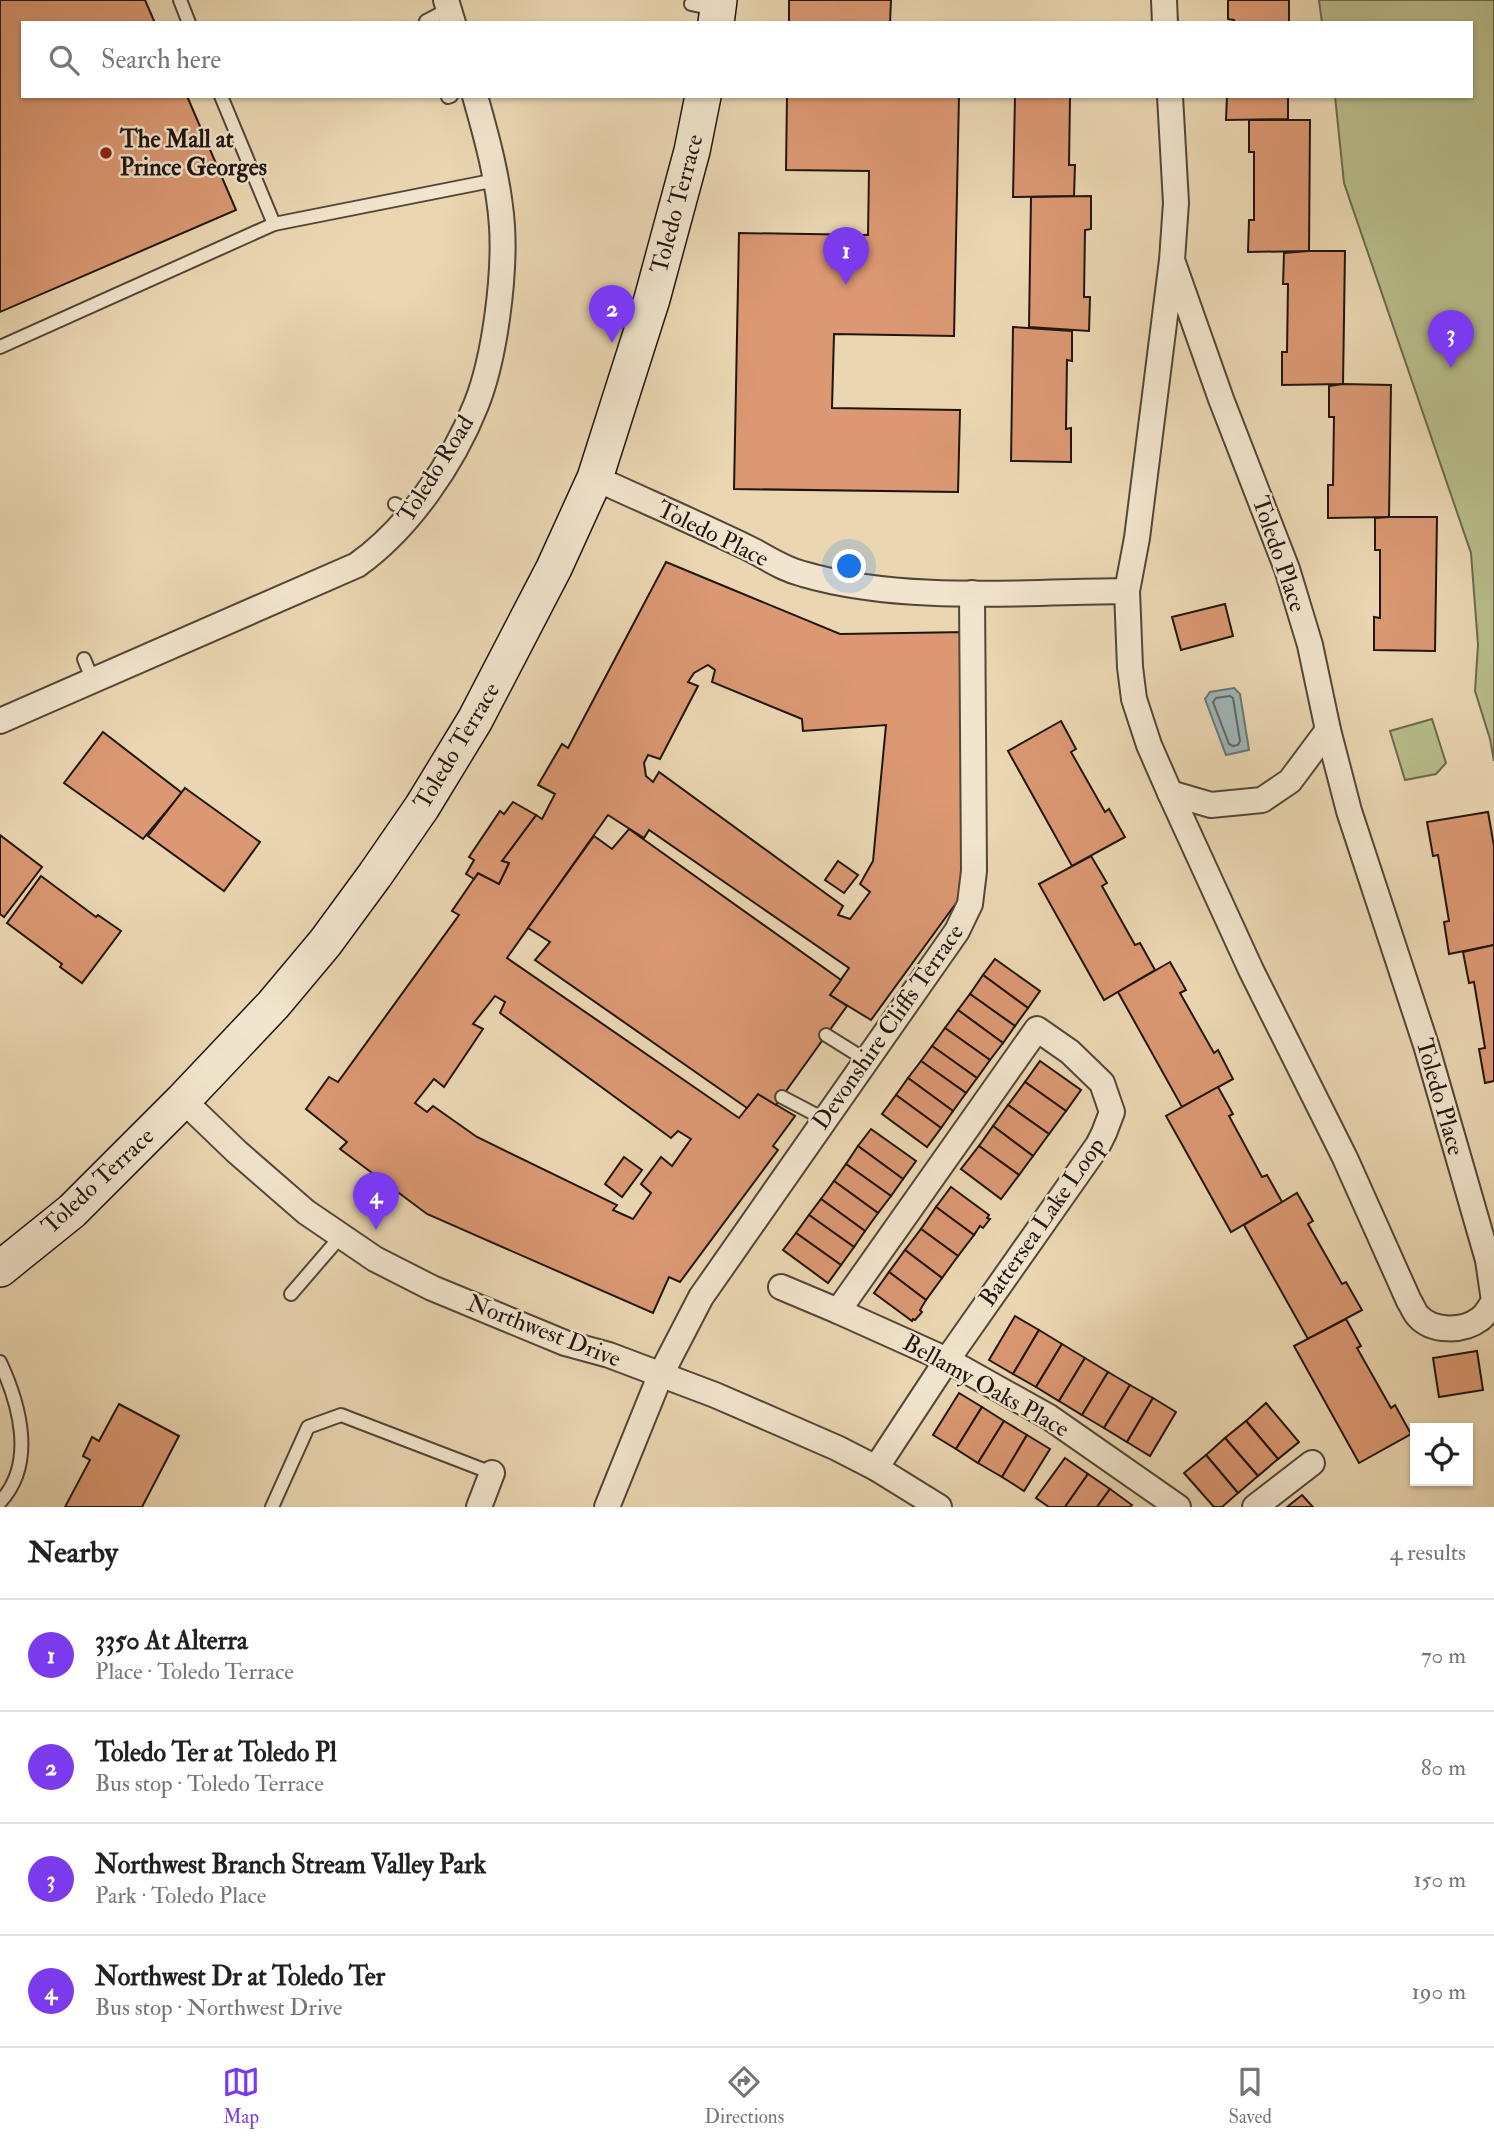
<!DOCTYPE html>
<html lang="en">
<head>
<meta charset="utf-8">
<style>
	body { margin:0; font-family:"IM FELL Double Pica",serif; background:#f2f2f2; color:#222 }
	.controls { position:absolute; right:21px; bottom:21px; display:grid; overflow:hidden; border-radius:0px; box-shadow:0 2px 5px #0004 }
	.controls button { width:63px; height:63px; display:grid; place-items:center; padding:0; border:0; border-bottom:2px solid #e0e0e0; background:#fff; color:#222; font:35px sans-serif }
	.you { position:absolute; left:850px; top:567px; width:24px; height:24px; margin:-18px; border:5px solid #fff; border-radius:50%; background:#1a73e8; box-shadow:0 0 0 10px #1a73e833 }
	.badge { display:grid; place-items:center; width:46px; height:46px; border-radius:50%; background:#7c3aed; color:#fff; font-size:23px; font-weight:700 }
	.pin { position:absolute; translate:-50% -58px; filter:drop-shadow(0 2px 4px #0008) }
	.pin::after { content:''; position:absolute; top:37px; width:24px; height:21px; background:inherit; clip-path:polygon(0 0,100% 0,50% 100%) }
	.list { margin:0; padding:0; list-style:none }
	h2 { display:flex; justify-content:space-between; align-items:center; height:91px; margin:0; padding:0 28px; font-size:30px }
	h2 small { font-size:23px; font-weight:400; color:#767676 }
	.list li { display:grid; grid-template-columns:46px 1fr auto; gap:21px; align-items:center; box-sizing:border-box; height:112px; padding:0 28px; border-top:2px solid #e0e0e0 }
	.list b { display:block; font-size:26px; white-space:nowrap }
	.list p { margin:0; font-size:23px; white-space:nowrap; color:#767676 }
	.list em { font-size:23px; font-style:normal; color:#767676 }
	.icon { flex:none; width:38px; height:38px; fill:none; stroke:currentColor; stroke-width:2; stroke-linecap:round; stroke-linejoin:round }
	.map { position:relative; flex:none; width:1494px; height:1507px; overflow:hidden }
	.search { position:absolute; background:#fff; box-shadow:0 2px 5px #0004; left:21px; right:21px; top:21px; height:77px; display:flex; align-items:center; gap:18px; box-sizing:border-box; padding:0 24px; border-radius:0px; color:#767676; font-size:26px }
	.sheet { height:539px; background:#fff }
	nav { display:flex; justify-content:space-around; align-items:center; box-sizing:border-box; height:98px; border-top:2px solid #e0e0e0; background:#fff; font-size:19px; color:#767676 }
	nav a { display:grid; justify-items:center; gap:4px }
	nav .on { color:#7c3aed }
	.map>svg:first-child { display:block }
</style>
</head>
<body>
<div class="map">
<svg width="1494" height="1507" viewBox="0 0 1494 1507">
	<rect width="100%" height="100%" fill="#ead7b2"/>
	<filter id="stains"><feTurbulence type="fractalNoise" baseFrequency=".00286" numOctaves="4"/><feColorMatrix values="0 0 0 0 .2 0 0 0 0 .09 0 0 0 0 .02 0 0 0 .5 -.17"/></filter>
	<radialGradient id="worn" r=".72"><stop offset=".6" stop-color="#630" stop-opacity="0"/><stop offset="1" stop-color="#630" stop-opacity=".3"/></radialGradient>
	<g fill="#b8be8c" stroke="#6c6a4e" stroke-width="2">
		<path d="M 1319,0 L 1494,0 L 1494,761 L 1490,739 L 1475,691 L 1478,645 L 1471,553 L 1344,183 L 1335,96 L 1471,96 L 1471,23 L 1322,23 Z"/>
		<path d="M 1432,719 L 1446,763 L 1436,774 L 1405,780 L 1390,731 Z"/>
	</g>
	<path fill="#9eb6b9" stroke="#6c7676" stroke-width="2" d="M 1234,688 L 1240,694 L 1249,750 L 1226,755 L 1205,699 L 1210,692 Z"/>
	<g fill="none" stroke-linecap="round" stroke-linejoin="round">
		<path stroke="#606665" stroke-width="2" d="M 1230,696 L 1233,698 L 1240,741 L 1238,745 L 1233,746 L 1229,744 L 1213,702 L 1216,698 Z"/>
	</g>
	<g fill="#db9872" stroke="#211511" stroke-width="2" fill-rule="evenodd">
		<path d="M 0,0 L 145,0 L 155,23 L 23,23 L 23,96 L 187,96 L 236,210 L 0,312 Z"/>
		<path d="M 789,0 L 891,0 L 890,23 L 789,23 Z"/>
		<path d="M 1228,0 L 1289,0 L 1289,23 L 1234,23 L 1234,20 L 1228,19 Z"/>
		<path d="M 787,96 L 959,96 L 954,336 L 834,334 L 832,408 L 960,410 L 958,492 L 734,489 L 739,233 L 868,235 L 869,171 L 786,170 Z"/>
		<path d="M 1015,96 L 1076,96 L 1070,97 L 1069,165 L 1075,165 L 1074,196 L 1013,197 Z"/>
		<path d="M 1227,96 L 1288,96 L 1288,119 L 1226,120 Z"/>
		<path d="M 1249,120 L 1310,120 L 1309,251 L 1248,252 L 1249,220 L 1254,220 L 1254,152 L 1249,152 Z"/>
		<path d="M 1091,196 L 1091,229 L 1085,230 L 1084,297 L 1090,297 L 1089,331 L 1029,327 L 1031,197 Z"/>
		<path d="M 1309,251 L 1345,251 L 1343,384 L 1282,385 L 1282,352 L 1287,352 L 1288,284 L 1283,284 L 1284,253 Z"/>
		<path d="M 1013,327 L 1072,331 L 1072,361 L 1067,360 L 1066,429 L 1071,428 L 1071,462 L 1011,461 Z"/>
		<path d="M 1343,384 L 1391,385 L 1389,517 L 1328,518 L 1328,485 L 1333,485 L 1334,417 L 1329,417 L 1329,386 Z"/>
		<path d="M 1389,517 L 1437,517 L 1435,651 L 1374,650 L 1374,617 L 1380,618 L 1380,550 L 1375,550 L 1375,518 Z"/>
		<path d="M 666,562 L 840,634 L 967,632 L 962,895 L 871,1020 L 830,995 L 849,968 L 649,830 L 644,838 L 608,815 L 507,958 L 739,1118 L 758,1094 L 795,1116 L 773,1146 L 778,1150 L 680,1282 L 669,1277 L 653,1313 L 427,1214 L 340,1149 L 347,1142 L 306,1109 L 329,1077 L 338,1082 L 459,915 L 452,911 L 478,873 L 499,884 L 509,863 L 502,861 L 536,815 L 542,819 L 555,794 L 538,785 L 562,744 L 568,748 ZM 708,665 L 715,670 L 712,682 L 802,719 L 803,731 L 886,725 L 873,861 L 860,884 L 870,892 L 850,919 L 838,915 L 843,906 L 659,772 L 653,782 L 646,776 L 644,763 L 648,755 L 660,759 L 698,686 L 688,682 L 694,673 ZM 495,996 L 505,1002 L 500,1013 L 671,1138 L 678,1131 L 691,1139 L 672,1166 L 661,1157 L 641,1184 L 651,1193 L 633,1219 L 613,1210 L 617,1205 L 477,1137 L 433,1106 L 427,1112 L 415,1103 L 434,1079 L 444,1087 L 483,1029 L 473,1024 Z"/>
		<path d="M 1225,604 L 1233,636 L 1181,650 L 1172,617 Z"/>
		<path d="M 1061,721 L 1076,749 L 1071,752 L 1105,812 L 1109,809 L 1125,837 L 1072,866 L 1008,751 Z"/>
		<path d="M 103,732 L 182,793 L 143,839 L 64,783 Z"/>
		<path d="M 185,788 L 260,842 L 224,891 L 148,836 Z"/>
		<path d="M 513,802 L 536,815 L 502,861 L 509,863 L 499,884 L 478,873 L 474,879 L 466,874 L 474,860 L 469,857 L 500,811 L 504,814 Z"/>
		<path d="M 1488,812 L 1494,846 L 1494,945 L 1449,954 L 1444,922 L 1449,921 L 1438,855 L 1433,856 L 1427,822 Z"/>
		<path d="M 629,829 L 841,980 L 830,995 L 847,1006 L 776,1105 L 758,1094 L 747,1108 L 535,960 L 550,942 L 528,928 L 594,836 L 612,849 Z"/>
		<path d="M 0,835 L 42,867 L 4,917 L 0,914 Z"/>
		<path d="M 1091,856 L 1107,883 L 1102,886 L 1135,945 L 1140,943 L 1155,970 L 1104,1000 L 1039,884 Z"/>
		<path d="M 838,861 L 858,875 L 844,893 L 825,880 Z"/>
		<path d="M 41,876 L 96,917 L 98,915 L 121,931 L 82,983 L 60,967 L 62,964 L 7,923 Z"/>
		<path d="M 1494,945 L 1494,1081 L 1485,1083 L 1479,1049 L 1485,1048 L 1474,982 L 1469,983 L 1463,952 Z"/>
		<path d="M 995,959 L 1040,991 L 1028,1008 L 983,975 Z"/>
		<path d="M 1170,962 L 1186,990 L 1180,993 L 1214,1053 L 1218,1050 L 1233,1079 L 1182,1107 L 1118,992 Z"/>
		<path d="M 983,975 L 1028,1008 L 1015,1026 L 970,994 Z"/>
		<path d="M 970,994 L 1015,1026 L 1003,1043 L 958,1010 Z"/>
		<path d="M 958,1010 L 1003,1043 L 990,1060 L 945,1028 Z"/>
		<path d="M 945,1028 L 990,1060 L 977,1078 L 932,1046 Z"/>
		<path d="M 932,1046 L 977,1078 L 966,1093 L 921,1061 Z"/>
		<path d="M 921,1061 L 966,1093 L 953,1111 L 908,1078 Z"/>
		<path d="M 1040,1061 L 1081,1090 L 1066,1111 L 1025,1082 Z"/>
		<path d="M 908,1078 L 953,1111 L 941,1128 L 896,1095 Z"/>
		<path d="M 1025,1082 L 1066,1111 L 1049,1134 L 1008,1105 Z"/>
		<path d="M 1218,1087 L 1233,1114 L 1229,1116 L 1262,1177 L 1267,1175 L 1282,1202 L 1231,1232 L 1166,1116 Z"/>
		<path d="M 896,1095 L 941,1128 L 927,1147 L 882,1114 Z"/>
		<path d="M 1008,1105 L 1049,1134 L 1033,1156 L 993,1126 Z"/>
		<path d="M 993,1126 L 1033,1156 L 1019,1175 L 979,1146 Z"/>
		<path d="M 871,1129 L 916,1161 L 903,1179 L 858,1146 Z"/>
		<path d="M 858,1146 L 903,1179 L 891,1196 L 846,1164 Z"/>
		<path d="M 979,1146 L 1019,1175 L 1001,1199 L 961,1169 Z"/>
		<path d="M 624,1157 L 642,1170 L 622,1197 L 605,1184 Z"/>
		<path d="M 846,1164 L 891,1196 L 878,1213 L 834,1181 Z"/>
		<path d="M 834,1181 L 878,1213 L 865,1231 L 821,1199 Z"/>
		<path d="M 951,1187 L 989,1215 L 987,1218 L 990,1219 L 983,1228 L 980,1226 L 974,1235 L 936,1207 Z"/>
		<path d="M 1297,1193 L 1313,1221 L 1308,1224 L 1342,1284 L 1346,1282 L 1362,1310 L 1308,1339 L 1244,1225 Z"/>
		<path d="M 821,1199 L 865,1231 L 854,1247 L 809,1215 Z"/>
		<path d="M 936,1207 L 974,1235 L 958,1256 L 921,1229 Z"/>
		<path d="M 809,1215 L 854,1247 L 841,1265 L 796,1233 Z"/>
		<path d="M 921,1229 L 958,1256 L 942,1278 L 905,1250 Z"/>
		<path d="M 796,1233 L 841,1265 L 828,1283 L 783,1250 Z"/>
		<path d="M 905,1250 L 942,1278 L 926,1300 L 889,1272 Z"/>
		<path d="M 889,1272 L 926,1300 L 920,1310 L 922,1312 L 915,1320 L 913,1319 L 912,1321 L 874,1293 Z"/>
		<path d="M 1015,1316 L 1039,1330 L 1013,1374 L 989,1360 Z"/>
		<path d="M 1346,1319 L 1361,1346 L 1357,1348 L 1391,1408 L 1395,1405 L 1411,1434 L 1359,1463 L 1294,1346 Z"/>
		<path d="M 1039,1330 L 1062,1344 L 1036,1387 L 1013,1374 Z"/>
		<path d="M 1062,1344 L 1085,1358 L 1059,1401 L 1036,1387 Z"/>
		<path d="M 1477,1351 L 1483,1390 L 1439,1397 L 1433,1358 Z"/>
		<path d="M 1085,1358 L 1108,1372 L 1082,1415 L 1059,1401 Z"/>
		<path d="M 1108,1372 L 1130,1385 L 1104,1428 L 1082,1415 Z"/>
		<path d="M 1130,1385 L 1153,1398 L 1127,1442 L 1104,1428 Z"/>
		<path d="M 959,1393 L 982,1407 L 956,1449 L 933,1435 Z"/>
		<path d="M 1153,1398 L 1176,1412 L 1150,1456 L 1127,1442 Z"/>
		<path d="M 1266,1403 L 1299,1442 L 1278,1459 L 1246,1421 Z"/>
		<path d="M 119,1404 L 179,1436 L 142,1507 L 65,1507 L 90,1460 L 83,1456 L 92,1437 L 99,1441 Z"/>
		<path d="M 982,1407 L 1004,1421 L 978,1463 L 956,1449 Z"/>
		<path d="M 1004,1421 L 1027,1435 L 1002,1477 L 978,1463 Z"/>
		<path d="M 1246,1421 L 1278,1459 L 1258,1476 L 1225,1438 Z"/>
		<path d="M 1027,1435 L 1050,1449 L 1024,1491 L 1002,1477 Z"/>
		<path d="M 1225,1438 L 1258,1476 L 1238,1493 L 1206,1455 Z"/>
		<path d="M 1206,1455 L 1238,1493 L 1222,1507 L 1214,1507 L 1184,1473 Z"/>
		<path d="M 1065,1458 L 1088,1474 L 1065,1507 L 1049,1507 L 1036,1498 Z"/>
		<path d="M 1088,1474 L 1110,1489 L 1097,1507 L 1065,1507 Z"/>
		<path d="M 1110,1489 L 1132,1505 L 1130,1507 L 1097,1507 Z"/>
		<path d="M 1302,1495 L 1313,1507 L 1287,1507 Z"/>
	</g>
	<g fill="none" stroke-linecap="round" stroke-linejoin="round">
		<g stroke="#534639" stroke-width="16">
			<g id="lane">
				<path d="M 180,0 L 189,23"/>
				<path d="M 691,4 L 714,9"/>
				<path d="M 426,21 L 449,9"/>
				<path d="M 448,97 L 451,96"/>
				<path d="M 274,224 L 496,180"/>
				<path d="M 0,347 L 274,224 L 221,96"/>
				<path d="M 395,504 L 413,513"/>
				<path d="M 84,659 L 93,681"/>
				<path d="M 826,1035 L 866,1060"/>
				<path d="M 782,1097 L 824,1119"/>
				<path d="M 291,1294 L 341,1236"/>
				<path d="M 0,1362 C 20,1405 36,1464 0,1502"/>
				<path d="M 272,1507 L 308,1427 L 341,1415 L 492,1473"/>
			</g>
		</g>
		<g stroke="#534639" stroke-width="28">
			<g id="street">
				<path d="M 446,0 L 453,23"/>
				<path d="M 1164,0 L 1165,23"/>
				<path d="M 1170,96 L 1176,203 L 1172,260 L 1137,538 L 1127,591 L 1130,667 L 1134,699 L 1149,745 L 1170,793 L 1251,970 L 1345,1158 L 1409,1301 C 1412,1305 1414,1312 1418,1316 C 1432,1332 1463,1332 1480,1319 C 1486,1315 1490,1307 1494,1301 L 1488,1260 L 1426,1045 L 1349,811 L 1328,730 L 1310,645 L 1287,569 L 1221,399 L 1172,260"/>
				<path d="M 595,478 C 645,501 696,523 746,547 C 765,556 782,569 803,574 C 902,603 1024,592 1127,591"/>
				<path d="M 0,721 L 357,565 C 409,528 453,463 476,405 C 495,358 505,276 502,226 C 499,182 487,138 475,96"/>
				<path d="M 1170,793 L 1211,805 L 1262,800 L 1290,781 L 1328,730"/>
				<path d="M 183,1100 L 237,1152 L 306,1212 L 375,1259 L 432,1288 L 565,1343 L 609,1355 L 715,1395 L 775,1421 L 837,1448 L 876,1468 L 939,1507"/>
				<path d="M 781,1287 L 838,1311 L 947,1360 L 1049,1417 L 1178,1507"/>
				<path d="M 838,1311 L 1037,1029 L 1070,1052 L 1102,1083 L 1112,1112 L 1104,1133 L 1098,1145 L 947,1360 L 876,1468"/>
				<path d="M 479,1507 L 492,1473"/>
				<path d="M 607,1507 L 660,1376 L 701,1297 L 957,931 L 970,904 L 974,871 L 972,593"/>
				<path d="M 1255,1507 L 1312,1463"/>
			</g>
		</g>
		<g stroke="#211511" stroke-width="38">
			<g id="secondary">
				<path d="M 716,23 L 719,0"/>
				<path d="M 0,1269 L 72,1211 L 183,1100 L 273,1005 L 325,943 L 375,875 L 422,807 L 475,720 L 554,568 L 595,478 L 652,299 L 692,151 L 703,96"/>
			</g>
		</g>
		<use href="#lane" stroke="#f1e5cd" stroke-width="12"/>
		<use href="#street" stroke="#f1e5cd" stroke-width="24"/>
		<use href="#secondary" stroke="#f1e5cd" stroke-width="35"/>
	</g>
	<circle fill="#8f2418" stroke="#f1e5cd" stroke-width="2.5" cx="106" cy="153" r="7"/>
	<g text-anchor="middle" dominant-baseline="central" stroke-width="5" stroke-linejoin="round" paint-order="stroke">
		<g font-size="24" font-weight="bold" fill="#211511" stroke="#f1e5cd" text-anchor="start">
			<text x="120" y="139">The Mall at<tspan x="120" dy="28">Prince Georges</tspan></text>
		</g>
		<g font-size="24" fill="#211511" stroke="#f1e5cd">
			<text transform="translate(677 204) rotate(-75)">Toledo Terrace</text>
			<text transform="translate(436 469) rotate(-58)">Toledo Road</text>
			<text transform="translate(713 534) rotate(26)">Toledo Place</text>
			<text transform="translate(1279 554) rotate(71)">Toledo Place</text>
			<text transform="translate(457 746) rotate(-59)">Toledo Terrace</text>
			<text transform="translate(888 1027) rotate(-55)">Devonshire Cliffs Terrace</text>
			<text transform="translate(1440 1097) rotate(74)">Toledo Place</text>
			<text transform="translate(98 1181) rotate(-43)">Toledo Terrace</text>
			<text transform="translate(1042 1222) rotate(-55)">Battersea Lake Loop</text>
			<text transform="translate(544 1331) rotate(21)">Northwest Drive</text>
			<text transform="translate(986 1386) rotate(29)">Bellamy Oaks Place</text>
		</g>
	</g>
	<rect width="100%" height="100%" filter="url(#stains)"/>
	<rect width="100%" height="100%" fill="url(#worn)"/>
</svg>
<div class="controls">
<button><svg class="icon" aria-label="locate" viewBox="0 0 24 24"><circle cx="12" cy="12" r="6"/><path d="M12 2v4M12 18v4M2 12h4M18 12h4"/></svg></button>
</div>
<div class="you"></div>
<div class="pin badge" style="left:846px;top:285px">1</div>
<div class="pin badge" style="left:612px;top:343px">2</div>
<div class="pin badge" style="left:1451px;top:368px">3</div>
<div class="pin badge" style="left:376px;top:1230px">4</div>
<div class="search"><svg class="icon" aria-label="search" viewBox="0 0 24 24"><circle cx="10" cy="10" r="6"/><path d="M15 15l6 6"/></svg>Search here</div>
</div>
<section class="sheet">
<h2>Nearby<small>4 results</small></h2>
<ul class="list">
<li><span class="badge">1</span><div><b>3350 At Alterra</b><p>Place · Toledo Terrace</p></div><em>70 m</em></li>
<li><span class="badge">2</span><div><b>Toledo Ter at Toledo Pl</b><p>Bus stop · Toledo Terrace</p></div><em>80 m</em></li>
<li><span class="badge">3</span><div><b>Northwest Branch Stream Valley Park</b><p>Park · Toledo Place</p></div><em>150 m</em></li>
<li><span class="badge">4</span><div><b>Northwest Dr at Toledo Ter</b><p>Bus stop · Northwest Drive</p></div><em>190 m</em></li>
</ul>
</section>
<nav>
<a class="on"><svg class="icon" aria-label="map" viewBox="0 0 24 24"><path d="M3 6l6-2 6 2 6-2v14l-6 2-6-2-6 2zM9 4v14M15 6v14"/></svg>Map</a>
<a><svg class="icon" aria-label="directions" viewBox="0 0 24 24"><path d="M12 3l9 9-9 9-9-9zM9 14v-3h6M13 9l2 2-2 2"/></svg>Directions</a>
<a><svg class="icon" aria-label="saved" viewBox="0 0 24 24"><path d="M7 4h10v16l-5-4-5 4z"/></svg>Saved</a>
</nav>
</body>
</html>
